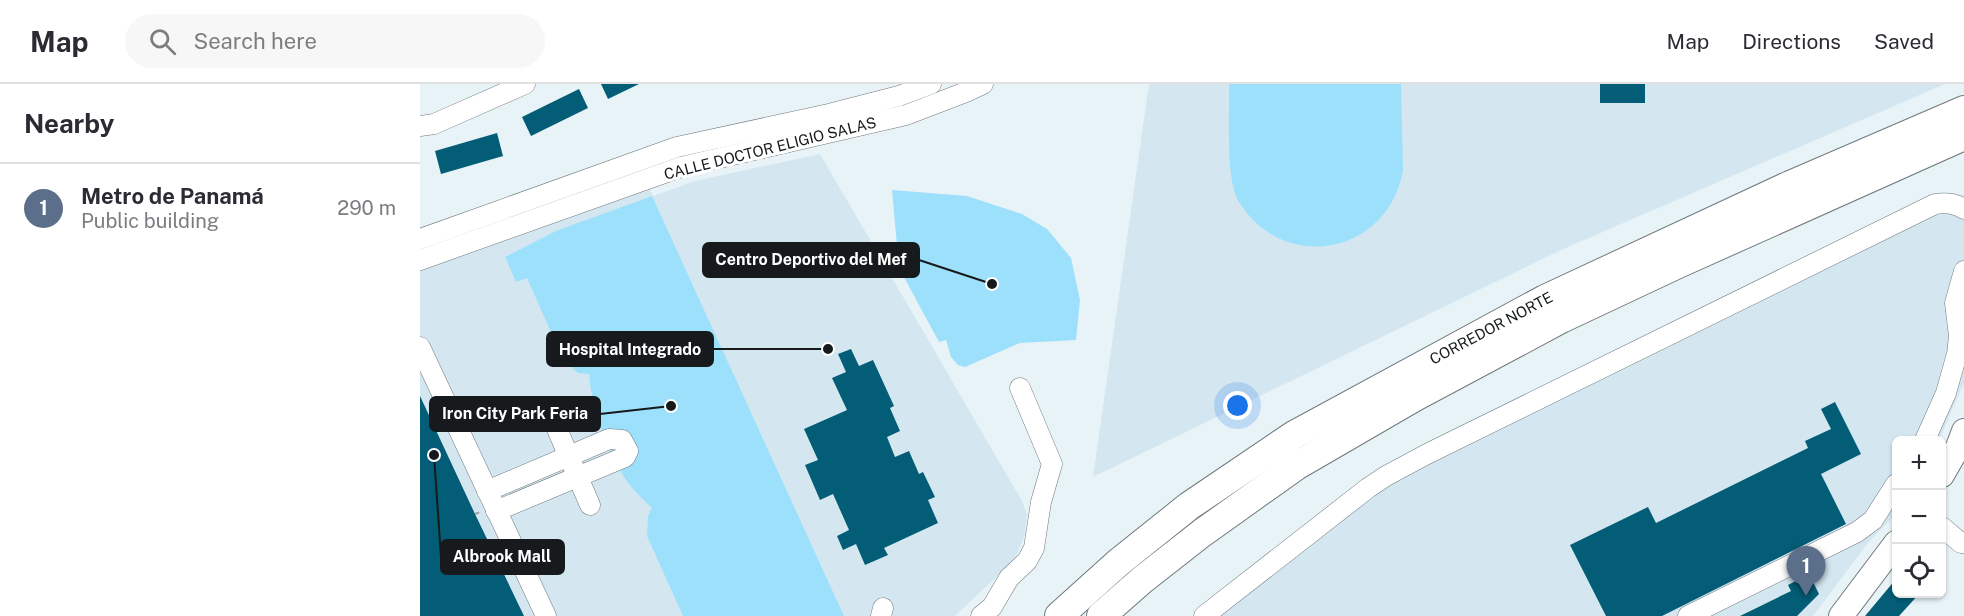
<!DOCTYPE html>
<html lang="en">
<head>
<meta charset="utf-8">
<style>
	body { margin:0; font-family:"Public Sans",sans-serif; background:#f7f7f7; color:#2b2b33 }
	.controls { position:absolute; right:18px; bottom:18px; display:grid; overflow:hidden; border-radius:9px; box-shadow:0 2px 4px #0004 }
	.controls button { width:54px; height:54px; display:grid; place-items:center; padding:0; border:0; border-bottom:2px solid #e1e1e2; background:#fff; color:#2b2b33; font:30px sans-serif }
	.you { position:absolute; left:818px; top:322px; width:21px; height:21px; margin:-15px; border:4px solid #fff; border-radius:50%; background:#1a73e8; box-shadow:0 0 0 9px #1a73e833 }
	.badge { display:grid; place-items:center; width:39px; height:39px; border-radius:50%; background:#111827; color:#fff; font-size:20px; font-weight:700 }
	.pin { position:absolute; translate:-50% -50px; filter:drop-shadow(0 2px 3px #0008) }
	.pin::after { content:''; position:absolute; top:32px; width:21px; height:18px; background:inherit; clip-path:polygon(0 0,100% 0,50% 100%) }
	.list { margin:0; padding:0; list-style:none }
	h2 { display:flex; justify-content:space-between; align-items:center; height:78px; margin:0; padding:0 24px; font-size:26px }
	h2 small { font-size:20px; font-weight:400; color:#7c7c81 }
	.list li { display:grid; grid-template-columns:39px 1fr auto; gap:18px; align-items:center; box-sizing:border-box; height:90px; padding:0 24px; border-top:2px solid #e1e1e2 }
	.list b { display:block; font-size:22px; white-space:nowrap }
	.list p { margin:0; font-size:20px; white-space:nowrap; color:#7c7c81 }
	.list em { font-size:20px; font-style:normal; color:#7c7c81 }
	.icon { flex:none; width:33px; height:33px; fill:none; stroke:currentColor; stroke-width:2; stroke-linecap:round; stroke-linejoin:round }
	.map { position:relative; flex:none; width:1544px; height:532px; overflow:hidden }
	header { display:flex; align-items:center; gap:36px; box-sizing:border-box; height:84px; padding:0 30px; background:#fff; border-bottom:2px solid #e1e1e2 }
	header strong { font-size:28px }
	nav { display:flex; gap:33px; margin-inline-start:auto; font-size:21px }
	.search { width:420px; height:54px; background:#f7f7f7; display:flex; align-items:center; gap:15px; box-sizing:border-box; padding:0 21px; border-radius:33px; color:#7c7c81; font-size:22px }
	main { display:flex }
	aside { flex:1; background:#fff }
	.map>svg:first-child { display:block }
</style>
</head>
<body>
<header>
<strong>Map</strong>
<div class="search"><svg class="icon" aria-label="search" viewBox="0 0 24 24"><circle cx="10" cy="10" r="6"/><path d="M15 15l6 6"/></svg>Search here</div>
<nav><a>Map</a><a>Directions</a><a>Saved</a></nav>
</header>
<main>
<aside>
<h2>Nearby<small></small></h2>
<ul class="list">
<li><span class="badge" style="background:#5c6f8a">1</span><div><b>Metro de Panamá</b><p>Public building</p></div><em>290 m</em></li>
</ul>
</aside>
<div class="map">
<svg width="1544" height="532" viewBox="0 0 1544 532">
	<rect width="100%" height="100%" fill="#e8f3f8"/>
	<g fill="#d4e7f0">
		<path d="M 729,0 L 1525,0 L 1141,166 L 673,393 Z"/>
		<path d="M 400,70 L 602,417 L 607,431 L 604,453 L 597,470 L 589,481 L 535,532 L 0,532 L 0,176 L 226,96 L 233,112 L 275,97 Z"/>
		<path d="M 1533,109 L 1544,111 L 1544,299 L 1519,356 L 1476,356 L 1476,430 L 1448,459 L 1393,532 L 774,532 L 912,423 L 1523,110 Z"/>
	</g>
	<g fill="#9de0fb">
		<path d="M 809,0 L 981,0 L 983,86 C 969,170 864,191 819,118 C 805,96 810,28 809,0 Z"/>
		<path d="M 472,106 L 547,112 L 602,130 L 627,145 L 651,174 L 660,216 L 656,256 L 600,259 L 545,283 L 538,281 L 531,273 L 526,256 L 519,258 L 479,184 Z"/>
		<path d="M 232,112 L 424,532 L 263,532 L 227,452 L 228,432 L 232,424 C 225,417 218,411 212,404 C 189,375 172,327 169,290 L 158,289 L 143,275 L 107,194 L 96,198 L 85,173 L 136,147 Z"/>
	</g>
	<g fill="#035d77">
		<path d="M 181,0 L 219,0 L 188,15 Z"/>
		<rect x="1180" y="0" width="45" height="19"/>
		<path d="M 159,5 L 168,24 L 111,52 L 102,33 Z"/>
		<path d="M 77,49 L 83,72 L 21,90 L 15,67 Z"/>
		<path d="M 431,265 L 439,282 L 453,276 L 474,322 L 470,324 L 480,347 L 467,353 L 475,373 L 489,367 L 499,390 L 503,388 L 515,413 L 508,416 L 518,439 L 464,464 L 468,471 L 445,481 L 436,460 L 423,466 L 417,452 L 429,446 L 413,410 L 400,416 L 385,381 L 398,376 L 384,345 L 427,326 L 412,294 L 426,288 L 418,270 Z"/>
		<path d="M 0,312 L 55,430 L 104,532 L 0,532 Z"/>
		<path d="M 1415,318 L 1441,370 L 1401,390 L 1426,440 L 1242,532 L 1186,532 L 1150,461 L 1228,423 L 1236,439 L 1388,364 L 1385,357 L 1411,345 L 1401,325 Z"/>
		<path d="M 1389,490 L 1399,510 L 1377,532 L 1320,532 L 1371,507 L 1368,501 Z"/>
		<path d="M 1476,495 L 1476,510 L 1499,510 L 1479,532 L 1445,532 Z"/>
	</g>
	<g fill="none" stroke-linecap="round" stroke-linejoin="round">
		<g stroke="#6f797d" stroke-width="21">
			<g id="minor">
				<path d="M 0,42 L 14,40 L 105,0"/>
				<path d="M 0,155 L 257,63 L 409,30 L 479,12 L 511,0"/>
				<path d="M 0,176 L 261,83 L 486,31 L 546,8 L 563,0"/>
				<path d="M 0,263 L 126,532"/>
				<path d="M 137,345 L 170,421"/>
				<path d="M 1505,356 L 1526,309 L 1537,270 L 1539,252 L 1535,219 L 1544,187"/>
				<path d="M 67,407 L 189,355 L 202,356 L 208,367 L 205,373 L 76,427"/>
				<path d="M 1522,443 L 1541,459 L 1544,459"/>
				<path d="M 461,532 L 463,524"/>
				<path d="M 561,532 L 572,523 L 589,494 L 607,477 L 614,464 L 621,418 L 632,380 L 600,304"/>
				<path d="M 784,532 L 948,404 L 966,392 L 1007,370 L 1515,120 C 1526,118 1535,119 1544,125"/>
				<path d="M 1268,532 L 1437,448 L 1453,436 L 1476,400"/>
			</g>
		</g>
		<g stroke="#6f797d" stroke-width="26">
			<g id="major">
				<path d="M 1522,391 L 1538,363 L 1544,347"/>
				<path d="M 1421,532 L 1476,459"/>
			</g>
		</g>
		<g stroke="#6f797d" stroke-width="30">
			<g id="highway">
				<path d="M 639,532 L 699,478 L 769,422 L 874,351 L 1125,215 L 1370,101 L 1544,26"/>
				<path d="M 681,532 L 722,496 L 782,449 L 876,382 L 995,313 L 1141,235 L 1258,180 L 1544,52"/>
			</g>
		</g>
		<path stroke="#969ea2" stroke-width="2" stroke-dasharray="4.5 4.5" stroke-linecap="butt" d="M 55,430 L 60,428"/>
		<use href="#minor" stroke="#fff" stroke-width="20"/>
		<use href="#major" stroke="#fff" stroke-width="24"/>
		<use href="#highway" stroke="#fff" stroke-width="28"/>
	</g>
	<g text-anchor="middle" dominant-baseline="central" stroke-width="6" stroke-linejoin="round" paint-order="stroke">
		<g font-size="15" fill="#161a1c" stroke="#fff">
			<text transform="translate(350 64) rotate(-14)">CALLE DOCTOR ELIGIO SALAS</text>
			<text transform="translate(1071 244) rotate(-28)">CORREDOR NORTE</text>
		</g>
	</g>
	<path fill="none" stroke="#161a1c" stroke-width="2" d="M572 200L499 176M408 265L293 265M251 322L180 330M14 371L21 473"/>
	<g fill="#161a1c" stroke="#fff" stroke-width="2">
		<circle cx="572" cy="200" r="6"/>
		<circle cx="408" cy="265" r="6"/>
		<circle cx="251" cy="322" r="6"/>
		<circle cx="14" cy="371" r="6"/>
	</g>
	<g fill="#161a1c" stroke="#161a1c" stroke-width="2">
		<rect x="283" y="159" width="216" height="34" rx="6"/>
		<rect x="127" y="248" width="166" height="34" rx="6"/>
		<rect x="10" y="313" width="170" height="34" rx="6"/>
		<rect x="21" y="456" width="123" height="34" rx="6"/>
	</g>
	<g font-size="16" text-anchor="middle" font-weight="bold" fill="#fff">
		<text x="391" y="181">Centro Deportivo del Mef</text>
		<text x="210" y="271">Hospital Integrado</text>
		<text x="95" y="335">Iron City Park Feria</text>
		<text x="82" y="478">Albrook Mall</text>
	</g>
</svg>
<div class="controls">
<button>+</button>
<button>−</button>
<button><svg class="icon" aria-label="locate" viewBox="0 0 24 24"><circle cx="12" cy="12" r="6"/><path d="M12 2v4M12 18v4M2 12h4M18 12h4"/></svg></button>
</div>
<div class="you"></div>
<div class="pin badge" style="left:1386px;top:512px;background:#5c6f8a">1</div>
</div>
</main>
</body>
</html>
